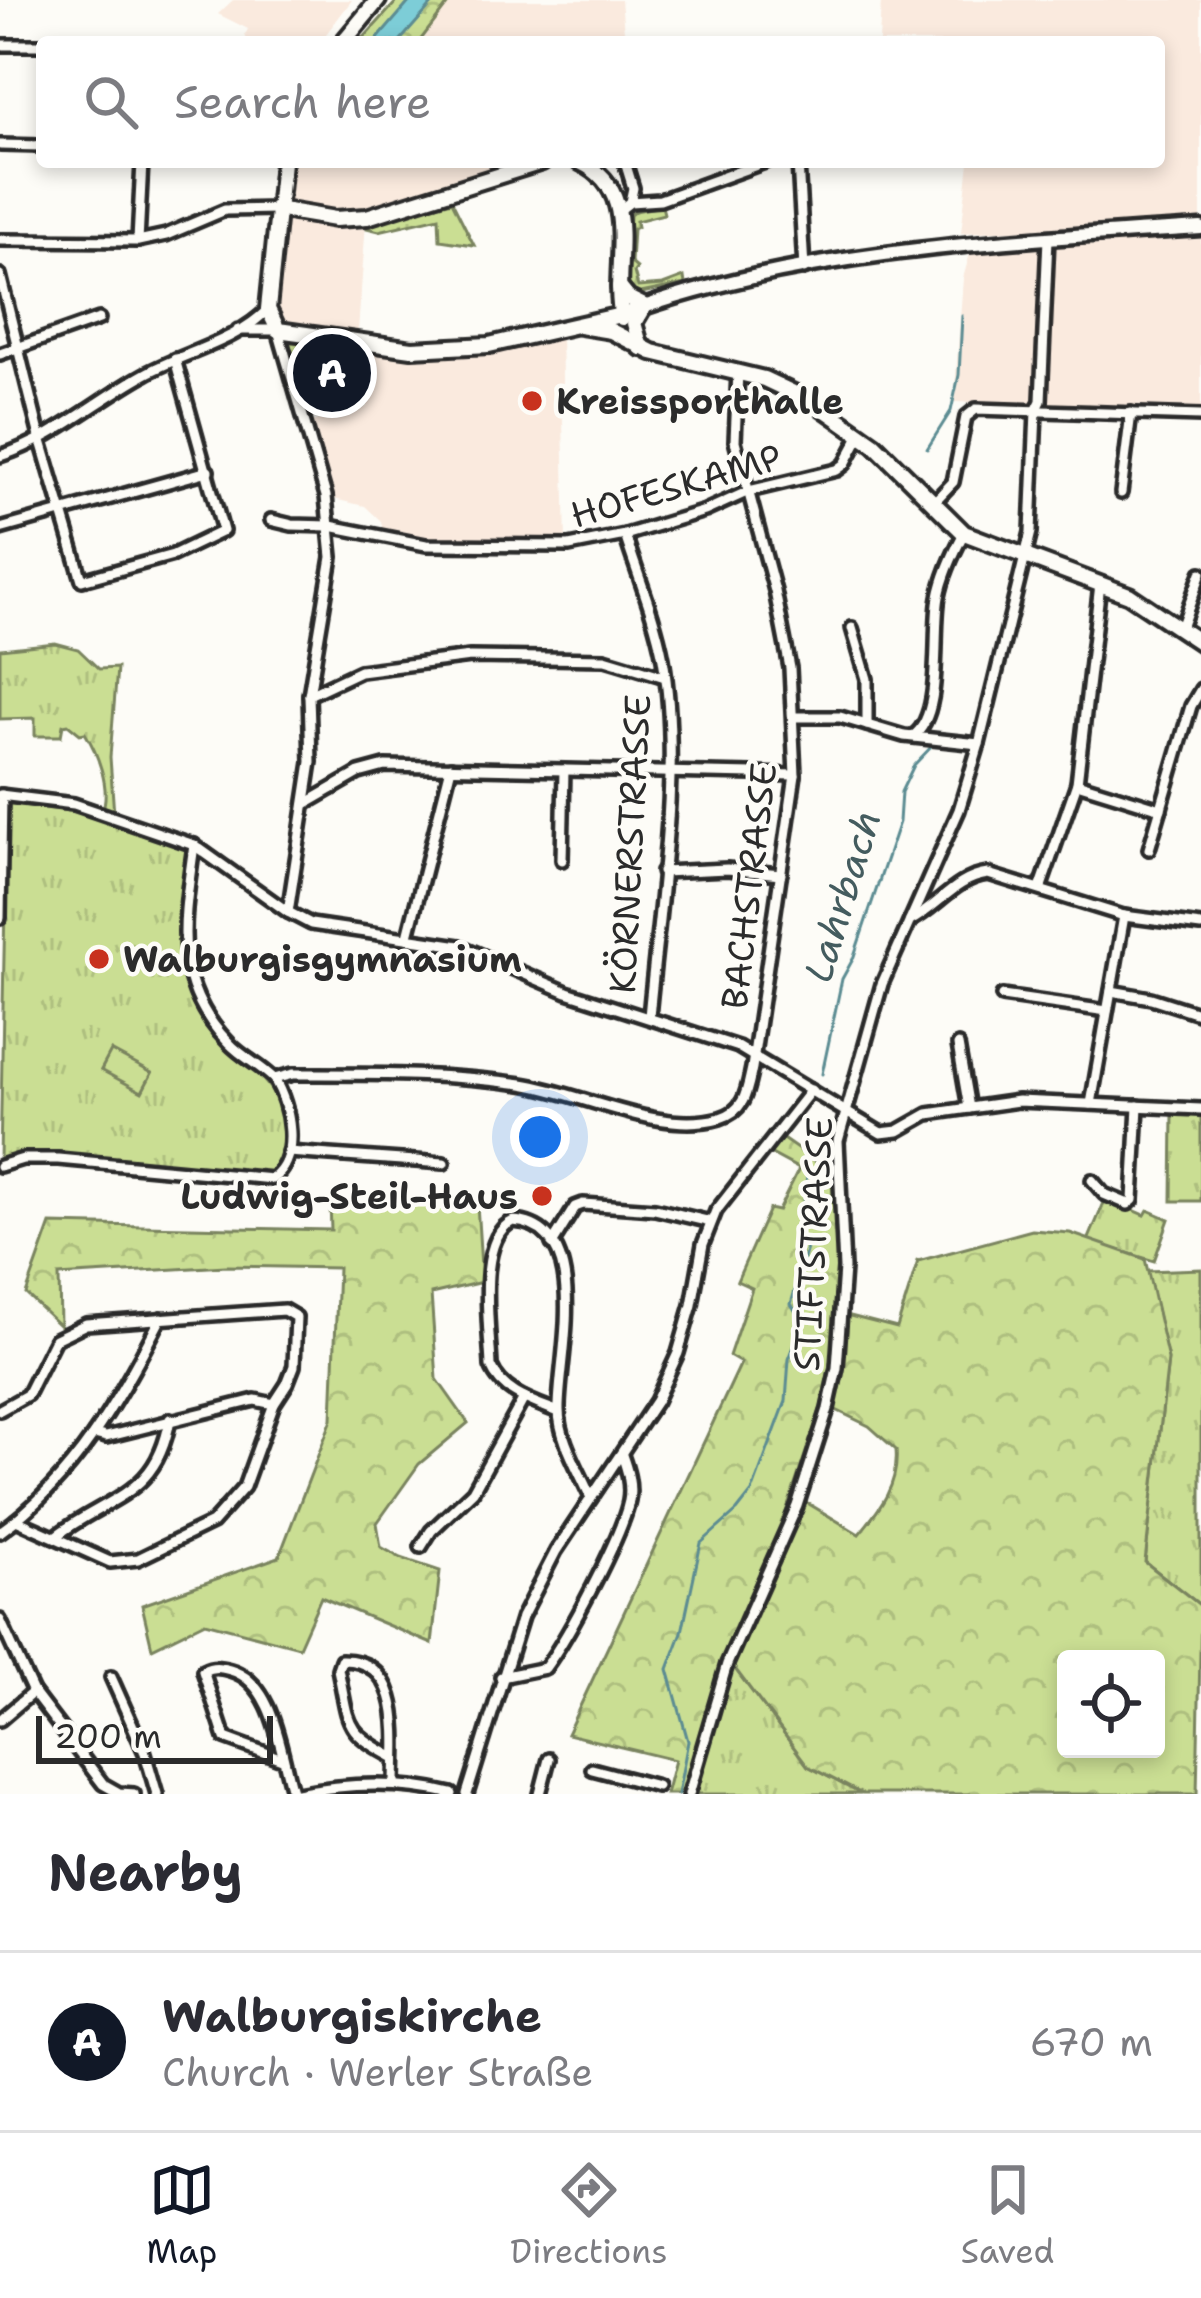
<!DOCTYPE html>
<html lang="en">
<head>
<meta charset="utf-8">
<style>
	body { margin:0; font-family:"Shantell Sans",sans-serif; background:#f2f2f3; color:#2b2b33 }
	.controls { position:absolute; right:36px; bottom:36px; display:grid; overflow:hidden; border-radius:12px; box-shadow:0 6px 18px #0003 }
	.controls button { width:108px; height:108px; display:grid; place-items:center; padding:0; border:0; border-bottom:3px solid #e1e1e2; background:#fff; color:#2b2b33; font:60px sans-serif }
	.scale { position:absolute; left:36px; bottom:30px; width:237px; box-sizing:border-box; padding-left:12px; border:6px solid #2b2b2b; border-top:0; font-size:33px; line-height:42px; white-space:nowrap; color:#2b2b2b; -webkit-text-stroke:9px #fdfcf7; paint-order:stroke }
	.you { position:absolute; left:540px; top:1137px; width:42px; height:42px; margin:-30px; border:9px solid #fff; border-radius:50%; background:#1a73e8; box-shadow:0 0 0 18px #1a73e833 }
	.badge { display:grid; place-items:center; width:78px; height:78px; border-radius:50%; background:#111827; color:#fff; font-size:39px; font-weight:700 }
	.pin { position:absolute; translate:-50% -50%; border:6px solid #fff; box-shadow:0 3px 12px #0006 }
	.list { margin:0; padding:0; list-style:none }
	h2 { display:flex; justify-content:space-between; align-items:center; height:156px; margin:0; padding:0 48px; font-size:51px }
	h2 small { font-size:39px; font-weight:400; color:#7c7c81 }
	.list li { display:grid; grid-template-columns:78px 1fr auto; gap:36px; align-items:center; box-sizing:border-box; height:180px; padding:0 48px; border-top:3px solid #e1e1e2 }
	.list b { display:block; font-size:45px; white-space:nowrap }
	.list p { margin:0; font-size:39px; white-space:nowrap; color:#7c7c81 }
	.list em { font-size:39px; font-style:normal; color:#7c7c81 }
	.icon { flex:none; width:66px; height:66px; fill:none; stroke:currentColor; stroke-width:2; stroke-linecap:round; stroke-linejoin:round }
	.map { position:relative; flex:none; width:1201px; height:1794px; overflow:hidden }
	.search { position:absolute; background:#fff; box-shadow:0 6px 18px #0003; left:36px; right:36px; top:36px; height:132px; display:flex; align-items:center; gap:30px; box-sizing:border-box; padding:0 42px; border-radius:12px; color:#7c7c81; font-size:45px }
	.sheet { height:336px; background:#fff }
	nav { display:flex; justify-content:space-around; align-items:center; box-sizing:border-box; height:168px; border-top:3px solid #e1e1e2; background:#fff; font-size:33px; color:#7c7c81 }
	nav a { display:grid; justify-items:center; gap:6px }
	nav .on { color:#111827 }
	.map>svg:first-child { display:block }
</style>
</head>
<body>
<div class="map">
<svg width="1201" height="1794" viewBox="0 0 1201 1794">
	<defs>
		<pattern id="grass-tufts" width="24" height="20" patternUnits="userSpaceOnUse" patternTransform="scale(3)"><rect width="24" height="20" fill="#cade93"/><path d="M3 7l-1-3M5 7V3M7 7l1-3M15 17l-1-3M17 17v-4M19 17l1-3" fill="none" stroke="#aebf7f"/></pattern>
		<pattern id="forest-crowns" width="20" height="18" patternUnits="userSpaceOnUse" patternTransform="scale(3)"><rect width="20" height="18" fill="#cade93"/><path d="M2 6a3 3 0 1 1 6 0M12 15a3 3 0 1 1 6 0" fill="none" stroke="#aebf7f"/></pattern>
	</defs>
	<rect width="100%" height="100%" fill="#fdfcf7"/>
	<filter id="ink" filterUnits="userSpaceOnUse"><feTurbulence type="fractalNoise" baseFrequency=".00833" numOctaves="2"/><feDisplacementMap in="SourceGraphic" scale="24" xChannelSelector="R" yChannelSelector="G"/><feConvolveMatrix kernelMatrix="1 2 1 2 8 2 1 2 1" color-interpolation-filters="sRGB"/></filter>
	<g filter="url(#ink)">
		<g fill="#faeade">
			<path d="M 233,0 L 352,0 L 320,42 L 248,42 L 245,35 L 248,29 L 218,14 Z"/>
			<path d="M 447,0 L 621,0 L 625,42 L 419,42 L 448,4 Z"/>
			<path d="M 881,0 L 1201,0 L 1201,219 L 961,233 L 969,162 L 1159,162 L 1159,42 L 879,42 Z"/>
			<path d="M 295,162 L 515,162 L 367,209 L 358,331 L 281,322 L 275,317 L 287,188 Z"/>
			<path d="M 1201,236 L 1201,410 L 954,402 L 963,278 L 971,250 Z"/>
			<path d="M 561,335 L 566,543 L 425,541 L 383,533 L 381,521 L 365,506 L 329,498 L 308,423 L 367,407 L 365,347 Z"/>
		</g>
		<g fill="url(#grass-tufts)" stroke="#7a845f" stroke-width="3">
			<path d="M 452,201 L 474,245 L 440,240 L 439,217 L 379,231 L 367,228 L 367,223 Z"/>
			<path d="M 662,206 L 664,214 L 636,221 L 637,227 L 633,229 L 631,263 L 637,268 L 634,272 L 638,287 L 663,285 L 684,277 L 685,284 L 636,294 L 626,284 L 630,215 L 635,211 Z"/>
			<path d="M 283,341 L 335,346 L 336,355 L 344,354 L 344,358 L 317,365 L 315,359 L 307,361 L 307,366 L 292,373 Z"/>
			<path d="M 55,643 L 78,649 L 99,669 L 117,668 L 110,757 L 114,815 L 102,811 C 112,788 96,750 85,733 L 80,734 L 68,724 L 63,725 L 61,736 L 35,736 L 35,718 L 0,719 L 0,649 Z"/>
			<path d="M 7,803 L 78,812 L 189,849 C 182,899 170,958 193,1005 C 228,1074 302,1067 280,1167 L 265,1176 L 31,1152 L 0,1160 Z"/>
			<path d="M 1173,1114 L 1201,1116 L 1201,1201 L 1172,1201 Z"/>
			<path d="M 1106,1198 L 1145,1215 L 1148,1210 L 1169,1219 L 1154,1261 L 1088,1241 Z"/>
			<path d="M 1201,1269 L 1201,1606 L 1145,1562 L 1168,1360 L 1147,1271 Z"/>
			<path d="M 733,1666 L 808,1766 L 861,1794 L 694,1794 Z"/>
		</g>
		<g fill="url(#forest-crowns)" stroke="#7a845f" stroke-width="3" fill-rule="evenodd">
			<path d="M 398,0 L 447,0 L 448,4 L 419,42 L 360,42 Z"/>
			<path d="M 777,1135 L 839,1178 L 841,1311 L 821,1407 L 784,1518 L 724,1663 L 684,1794 L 666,1794 L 675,1760 L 567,1734 L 741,1363 L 729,1356 L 752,1288 L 737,1281 L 769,1209 L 778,1211 L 799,1169 L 764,1150 Z"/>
			<path d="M 330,1203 L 477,1204 L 482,1282 L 431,1294 L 437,1379 L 468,1423 L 419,1464 L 377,1523 L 381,1547 L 401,1558 L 440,1571 L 432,1644 L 321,1597 L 299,1647 L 205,1622 L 152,1648 L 142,1605 L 279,1557 L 332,1419 L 338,1268 L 226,1266 L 59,1276 L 60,1326 L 26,1294 L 51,1224 L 331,1230 Z"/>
			<path d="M 1032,1230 L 1070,1233 L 1145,1259 L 1168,1360 L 1145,1562 L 1201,1606 L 1197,1794 L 862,1794 L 808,1766 L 733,1666 L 804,1501 L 859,1534 C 881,1508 899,1484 896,1450 L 869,1426 L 834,1409 L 843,1370 L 846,1315 L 897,1328 L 918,1261 ZM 1156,1659 L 1156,1749 L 1066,1749 L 1066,1659 Z"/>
		</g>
		<path fill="#cade93" stroke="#7a845f" stroke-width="3" d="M 111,1051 L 152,1073 L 142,1092 L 101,1070 Z"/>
		<path fill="#7dcdd7" stroke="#5c8c92" stroke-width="3" d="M 411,0 L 436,0 L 399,42 L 375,42 Z"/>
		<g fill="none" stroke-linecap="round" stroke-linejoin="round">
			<g stroke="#5c8c92" stroke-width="3">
				<path d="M 927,449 L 951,411 L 959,375 L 962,316"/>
				<path d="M 822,1074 L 842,979 L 853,959 L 899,822 L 901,792 L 914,765 L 935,743"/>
				<path d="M 678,1794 L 688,1741 L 668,1669 L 682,1632 L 701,1543 L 737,1511 L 752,1492 L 786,1401 L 789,1359 L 803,1323 L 791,1304 L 807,1248 L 800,1237 L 808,1166"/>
			</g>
			<g stroke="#2b2b2b" stroke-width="18">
				<g id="street">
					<path d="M 0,45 L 42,45"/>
					<path d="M 0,145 L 42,146"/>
					<path d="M 625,162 L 633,188 L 630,202"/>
					<path d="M 798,162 L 804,269"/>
					<path d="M 621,209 L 630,202 L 660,200 L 765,162"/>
					<path d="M 0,240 L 138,241 L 166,235 L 225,210 L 276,209"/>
					<path d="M 138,241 L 142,162"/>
					<path d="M 0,275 L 41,441 L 82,580 L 173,555 L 223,531 L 175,359"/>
					<path d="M 238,330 L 278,330 L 326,496 L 332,557 L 309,695 L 311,762 L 288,912"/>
					<path d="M 0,354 L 99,319"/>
					<path d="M 0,456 C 54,439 96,401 145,374 C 183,353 238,341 268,309"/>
					<path d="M 1121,493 L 1131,413"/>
					<path d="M 933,503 L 953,482 L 966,417 L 976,409 L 1201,416"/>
					<path d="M 271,520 L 292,525 L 330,526 L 426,545 L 569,546 L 625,535 L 705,511 L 749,491 L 837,470 L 845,464 L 861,434"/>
					<path d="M 0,529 L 208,471"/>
					<path d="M 625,535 C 638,576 655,617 663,659 C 682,768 659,906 649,1017"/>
					<path d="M 852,628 L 867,679 L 867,725"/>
					<path d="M 1181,628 L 1201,573"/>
					<path d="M 309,695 L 360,671 L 470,657 L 605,659 L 665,677"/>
					<path d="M 794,717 L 840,717 L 904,736 L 979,744"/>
					<path d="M 913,736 C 944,715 932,633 939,597 C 943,575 954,552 964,533"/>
					<path d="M 1077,783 L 1161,809"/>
					<path d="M 0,795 L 74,804 L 194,845 L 288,912 L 311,924 L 460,946 L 567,992 L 738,1047 L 881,1133 L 898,1131 L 928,1114 L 1018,1101 L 1201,1109"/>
					<path d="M 307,803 L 359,773 L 385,766 L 795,775"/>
					<path d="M 194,845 C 184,920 170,983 229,1043 C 242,1057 260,1065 274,1079 L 293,1074 C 370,1074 445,1073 522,1084 C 583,1093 659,1135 720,1118 C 745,1111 747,1091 752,1068 L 795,775 L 790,668 L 775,591 L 735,441 L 738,371"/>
					<path d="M 1149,849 L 1191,706 L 1201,689"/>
					<path d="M 562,860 L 564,770"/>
					<path d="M 662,872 L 727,869 L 781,874"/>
					<path d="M 1040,889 L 1077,783 L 1100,584"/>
					<path d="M 0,918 L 2,795"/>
					<path d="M 910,921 C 938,907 955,878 988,874 L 1124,916 L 1201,926"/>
					<path d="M 408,936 L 451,767"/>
					<path d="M 1111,991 L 1151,998 L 1201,1014"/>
					<path d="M 1002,996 L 1107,1011"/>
					<path d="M 958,1045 L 969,1108"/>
					<path d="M 1091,1104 L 1124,916"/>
					<path d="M 288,1152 L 444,1163"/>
					<path d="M 0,1166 L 23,1159 L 58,1159 L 272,1179 C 301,1158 290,1105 274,1079"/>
					<path d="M 1092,1180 L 1104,1194 L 1128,1204 L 1133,1200 L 1138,1106"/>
					<path d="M 552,1244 L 575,1207 L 583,1204 L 655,1209 L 711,1222"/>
					<path d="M 0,1410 L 27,1395 L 55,1339 L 86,1324 L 284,1310 L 296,1317 L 294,1366 L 287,1384 L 274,1404 L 244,1487 L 212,1523 L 138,1559 L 110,1562 L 16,1520"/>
					<path d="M 559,1412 C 533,1402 502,1393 491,1366 C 490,1329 475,1238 513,1221 C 595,1226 558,1361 559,1410 C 559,1439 580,1472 591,1498"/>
					<path d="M 94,1434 L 106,1437 L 255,1400 L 274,1404"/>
					<path d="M 0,1532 C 75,1479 120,1397 161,1318"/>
					<path d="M 56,1536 C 109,1495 157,1497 170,1419"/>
					<path d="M 421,1547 L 431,1531 L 473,1491 L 524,1398"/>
					<path d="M 0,1620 L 33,1692 L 103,1784 L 119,1793 L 134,1794"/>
					<path d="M 111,1677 L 145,1753 L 157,1794"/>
					<path d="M 501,1677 L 545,1668 C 568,1637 622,1536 629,1501 C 632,1485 627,1469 622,1455"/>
					<path d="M 0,1720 L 33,1692"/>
					<path d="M 395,1758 C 342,1730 350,1725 338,1669 L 341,1660 C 407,1659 395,1741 395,1785"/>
					<path d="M 282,1759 L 225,1738 L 203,1671 C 213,1666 219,1667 230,1670 C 276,1683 280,1755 293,1794"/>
					<path d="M 592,1769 L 657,1786"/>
					<path d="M 292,1794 C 345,1783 400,1781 452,1794"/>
					<path d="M 467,1794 L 522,1617 L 556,1551 L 656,1401 L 678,1353 L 692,1305 L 703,1244 L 716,1211 L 811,1090"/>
					<path d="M 540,1794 L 549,1759"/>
					<path d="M 689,1794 L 727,1664 L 797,1506 L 828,1409 L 837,1368 L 844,1268 L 838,1141 L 882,984 L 959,810 L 979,744 L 1031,532 L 1036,411 L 1041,401 L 1048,238"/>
				</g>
			</g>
			<g stroke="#2b2b2b" stroke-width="21">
				<path id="secondary" d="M 621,315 C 799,249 1012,240 1201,228"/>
			</g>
			<g stroke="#2b2b2b" stroke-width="22">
				<g id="primary">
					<path d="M 343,42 L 378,0"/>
					<path d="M 283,162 L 268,309 L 278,330 L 412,349 L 489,345 L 621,315"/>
					<path d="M 580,162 C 644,192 610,264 622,318"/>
					<path d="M 276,209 L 335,219 L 367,217 L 542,162"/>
					<path d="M 619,287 L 628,298 L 644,306 L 634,323 L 641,348"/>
					<path d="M 580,326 L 611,331 L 652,352 L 764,379 L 817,404 L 874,444 L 964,533 L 1129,595 L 1201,643"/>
				</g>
			</g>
			<use href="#street" stroke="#fdfcf7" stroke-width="9"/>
			<use href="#secondary" stroke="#fdfcf7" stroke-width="12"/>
			<use href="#primary" stroke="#fdfcf7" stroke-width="14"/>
		</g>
	</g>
	<g fill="#c8321e" stroke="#fdfcf7" stroke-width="4.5">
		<circle cx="532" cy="401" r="12"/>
		<circle cx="99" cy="959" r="12"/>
		<circle cx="542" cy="1196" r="12"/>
	</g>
	<g text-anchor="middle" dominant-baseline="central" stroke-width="9" stroke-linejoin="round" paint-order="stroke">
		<g font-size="36" font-weight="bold" fill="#2b2b2b" stroke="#fdfcf7" text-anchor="start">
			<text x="556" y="401">Kreissporthalle</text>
			<text x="123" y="959">Walburgisgymnasium</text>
			<text x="518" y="1196" text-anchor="end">Ludwig-Steil-Haus</text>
		</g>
		<g font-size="36" fill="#2b2b2b" stroke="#fdfcf7">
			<text transform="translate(676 486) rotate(-16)">HOFESKAMP</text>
			<text transform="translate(630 844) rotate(-87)">KÖRNERSTRASSE</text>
			<text transform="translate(749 886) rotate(-83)">BACHSTRASSE</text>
			<text transform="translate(813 1244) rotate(-87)">STIFTSTRASSE</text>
		</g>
		<g font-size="39" font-style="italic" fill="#445c5f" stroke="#fdfcf7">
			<text transform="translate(842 896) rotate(-73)">Lahrbach</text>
		</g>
	</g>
</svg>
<div class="controls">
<button><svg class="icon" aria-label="locate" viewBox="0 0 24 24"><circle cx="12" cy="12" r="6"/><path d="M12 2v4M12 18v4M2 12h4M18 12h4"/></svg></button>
</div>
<div class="scale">200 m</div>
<div class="you"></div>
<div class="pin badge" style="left:332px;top:373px">A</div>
<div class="search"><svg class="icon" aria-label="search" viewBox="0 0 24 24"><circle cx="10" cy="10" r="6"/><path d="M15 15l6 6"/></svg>Search here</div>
</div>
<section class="sheet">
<h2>Nearby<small></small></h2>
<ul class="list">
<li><span class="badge">A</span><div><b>Walburgiskirche</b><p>Church · Werler Straße</p></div><em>670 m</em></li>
</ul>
</section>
<nav>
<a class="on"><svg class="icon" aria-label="map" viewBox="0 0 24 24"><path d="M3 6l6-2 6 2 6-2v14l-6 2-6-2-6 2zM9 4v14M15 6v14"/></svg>Map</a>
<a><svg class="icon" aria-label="directions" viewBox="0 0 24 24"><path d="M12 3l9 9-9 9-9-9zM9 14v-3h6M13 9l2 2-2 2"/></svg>Directions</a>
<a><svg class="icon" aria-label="saved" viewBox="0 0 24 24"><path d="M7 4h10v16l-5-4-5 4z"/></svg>Saved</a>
</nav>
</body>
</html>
